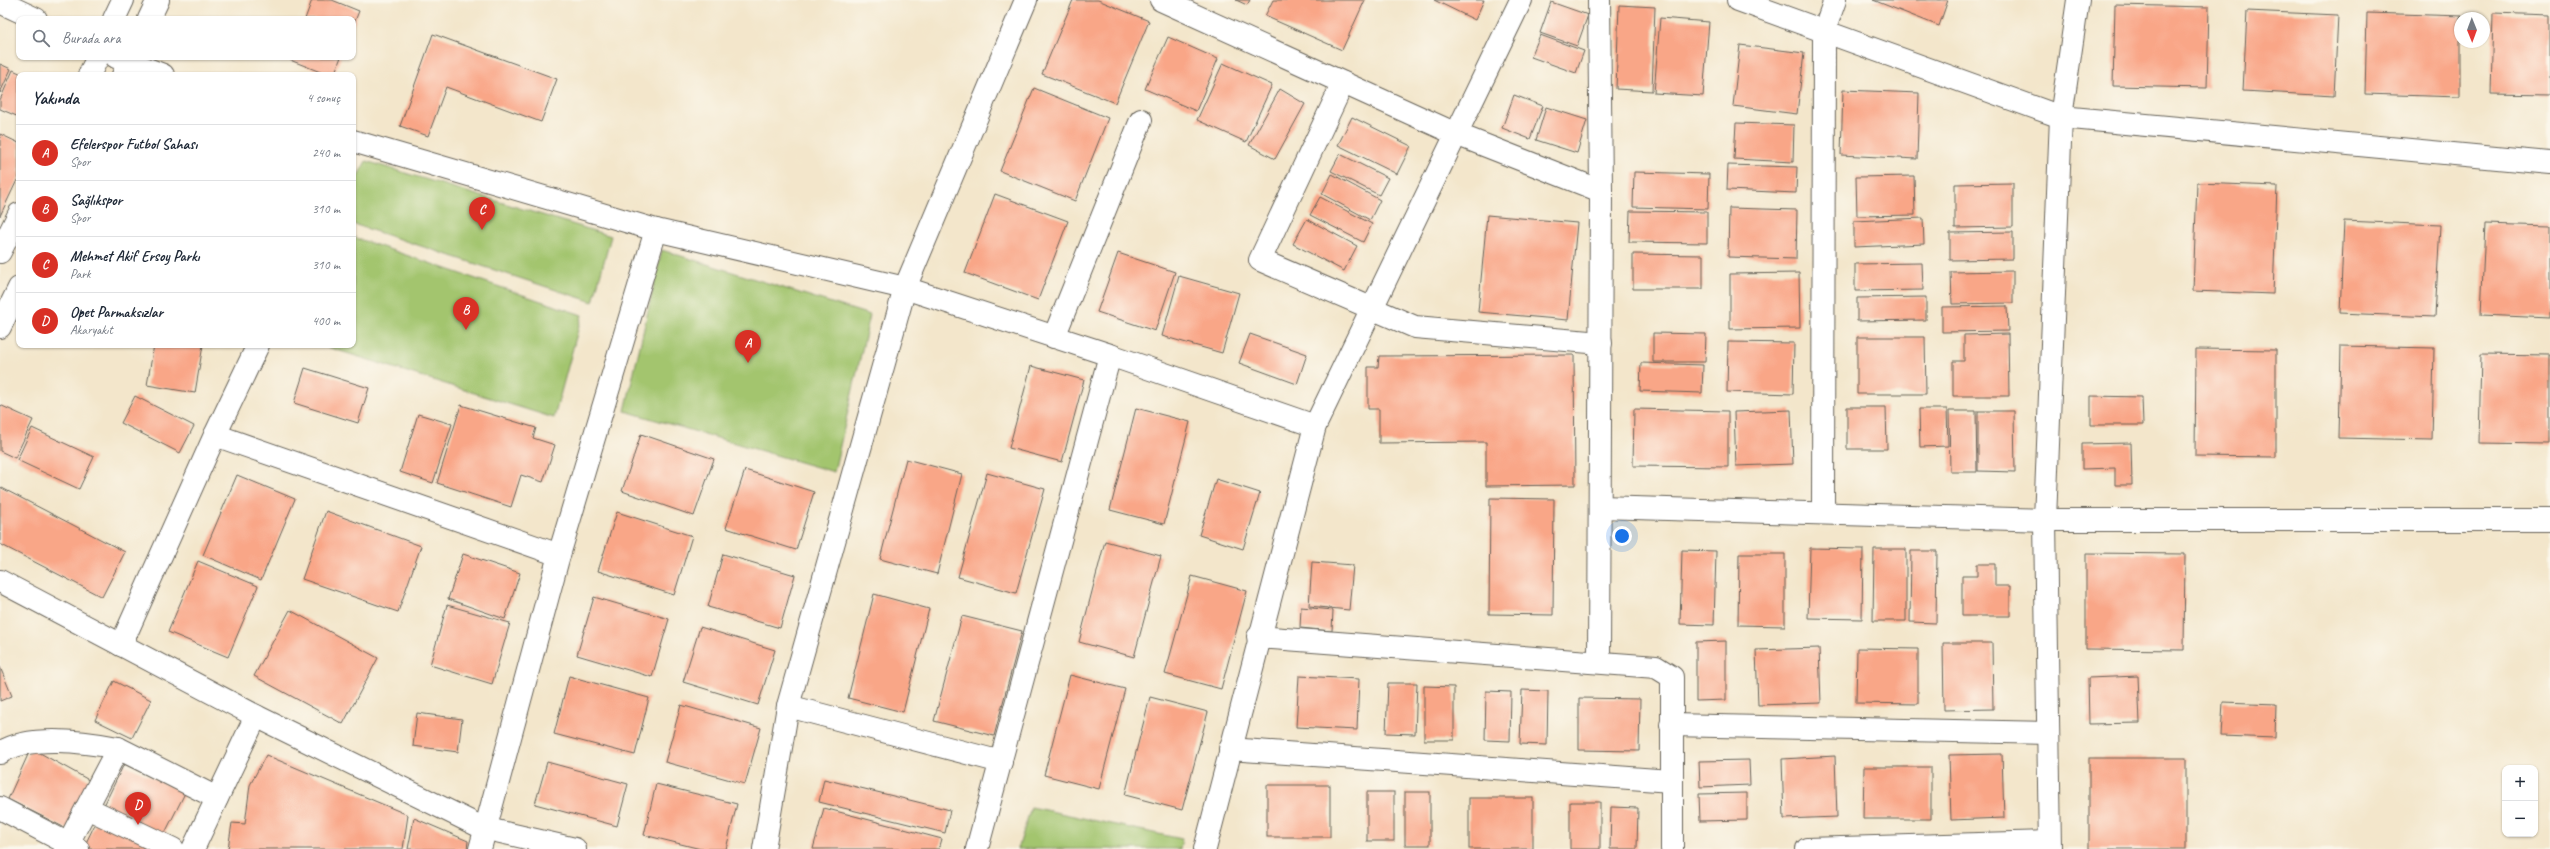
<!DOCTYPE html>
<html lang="tr">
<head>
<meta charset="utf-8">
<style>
	body { margin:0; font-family:Caveat,sans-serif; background:#f6f6f7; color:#1f2937 }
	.controls { position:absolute; right:12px; bottom:12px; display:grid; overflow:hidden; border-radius:8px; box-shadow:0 1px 3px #0004 }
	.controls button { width:36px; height:36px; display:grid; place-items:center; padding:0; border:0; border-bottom:1px solid #e0e1e3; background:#fff; color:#1f2937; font:20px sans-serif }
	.compass { position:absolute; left:2454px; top:12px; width:36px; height:36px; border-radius:50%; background:#fff; box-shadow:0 1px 3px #0004; rotate:179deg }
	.you { position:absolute; left:1622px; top:536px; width:14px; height:14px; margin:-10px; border:3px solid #fff; border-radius:50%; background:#1a73e8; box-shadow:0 0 0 6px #1a73e833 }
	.badge { display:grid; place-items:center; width:26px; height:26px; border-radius:50%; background:#d93025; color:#fff; font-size:13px; font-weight:700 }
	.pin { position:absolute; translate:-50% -33px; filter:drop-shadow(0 1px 2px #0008) }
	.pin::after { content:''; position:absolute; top:21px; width:14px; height:12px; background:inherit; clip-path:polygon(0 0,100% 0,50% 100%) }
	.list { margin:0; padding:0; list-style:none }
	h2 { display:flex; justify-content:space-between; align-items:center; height:52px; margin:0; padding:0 16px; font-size:17px }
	h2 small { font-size:13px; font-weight:400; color:#747a83 }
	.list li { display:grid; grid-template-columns:26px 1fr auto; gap:12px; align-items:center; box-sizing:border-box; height:56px; padding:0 16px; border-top:1px solid #e0e1e3 }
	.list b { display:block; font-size:15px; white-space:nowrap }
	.list p { margin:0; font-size:13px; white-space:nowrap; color:#747a83 }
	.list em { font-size:13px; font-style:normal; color:#747a83 }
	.icon { flex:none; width:22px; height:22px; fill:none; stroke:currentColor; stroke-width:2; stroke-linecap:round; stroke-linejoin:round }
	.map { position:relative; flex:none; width:2550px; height:849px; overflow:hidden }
	.search { position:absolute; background:#fff; box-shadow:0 1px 3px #0004; left:16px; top:16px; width:340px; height:44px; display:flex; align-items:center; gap:10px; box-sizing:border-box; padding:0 14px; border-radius:8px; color:#747a83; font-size:15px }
	.panel { position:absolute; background:#fff; box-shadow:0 1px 3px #0004; left:16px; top:72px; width:340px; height:276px; border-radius:8px }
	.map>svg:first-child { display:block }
</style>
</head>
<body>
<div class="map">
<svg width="2550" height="849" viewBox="0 0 2550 849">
	<rect width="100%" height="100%" fill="#fbf7ec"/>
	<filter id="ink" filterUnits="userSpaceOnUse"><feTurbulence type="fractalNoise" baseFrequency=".025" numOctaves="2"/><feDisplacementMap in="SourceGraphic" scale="8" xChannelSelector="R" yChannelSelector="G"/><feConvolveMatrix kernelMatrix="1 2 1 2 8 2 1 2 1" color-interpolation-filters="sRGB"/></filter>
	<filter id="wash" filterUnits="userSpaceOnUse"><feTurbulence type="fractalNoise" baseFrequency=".012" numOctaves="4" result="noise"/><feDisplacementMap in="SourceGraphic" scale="16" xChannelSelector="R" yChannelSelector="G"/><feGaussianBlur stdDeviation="0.9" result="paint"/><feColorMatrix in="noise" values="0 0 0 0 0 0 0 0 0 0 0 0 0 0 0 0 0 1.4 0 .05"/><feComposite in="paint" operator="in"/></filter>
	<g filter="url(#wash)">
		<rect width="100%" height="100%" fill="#f3e6cb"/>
		<g fill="#a3c56e" stroke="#607045">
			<path d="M 366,161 L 611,236 L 593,302 L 353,224 L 353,185 Z"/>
			<path d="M 353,237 L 582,315 L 554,418 L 321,345 L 353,345 Z"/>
			<path d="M 662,250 L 870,315 L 834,472 L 625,411 Z"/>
			<path d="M 1031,807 L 1182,839 L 1180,849 L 1018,849 Z"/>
		</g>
		<g id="blocks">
			<g fill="#f9a687">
				<path d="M 312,0 L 332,0 L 359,11 L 353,26 L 353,19 L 305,19 Z"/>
				<path d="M 1073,0 L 1098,0 L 1149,21 L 1115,103 L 1042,74 Z"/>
				<path d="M 1236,0 L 1250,0 L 1247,5 Z"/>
				<path d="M 1273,0 L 1365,0 L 1342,50 L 1265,16 Z"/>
				<path d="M 1434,0 L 1484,0 L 1475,20 Z"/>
				<path d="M 1873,0 L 1948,0 L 1939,26 Z"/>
				<path d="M 1551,2 L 1588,15 L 1577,46 L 1540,33 Z"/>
				<path d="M 1619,5 L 1655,7 L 1652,91 L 1616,89 Z"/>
				<path d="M 2115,5 L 2209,7 L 2207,88 L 2113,86 Z"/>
				<path d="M 2247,11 L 2338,15 L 2334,96 L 2243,91 Z"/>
				<path d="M 2367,13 L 2462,16 L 2460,18 L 2460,97 L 2365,94 Z"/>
				<path d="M 2493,13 L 2550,15 L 2550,95 L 2491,94 Z"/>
				<path d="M 1660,18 L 1709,22 L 1703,96 L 1654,93 Z"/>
				<path d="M 433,34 L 557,79 L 541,122 L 446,87 L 428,136 L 400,126 Z"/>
				<path d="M 1540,35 L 1584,51 L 1576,73 L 1531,57 Z"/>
				<path d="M 1168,37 L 1218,59 L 1196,111 L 1145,89 Z"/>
				<path d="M 1740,45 L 1804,53 L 1797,114 L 1733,106 Z"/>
				<path d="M 291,57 L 341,57 L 334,75 L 328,75 L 290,60 Z"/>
				<path d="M 1223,63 L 1272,85 L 1246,142 L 1197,120 Z"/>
				<path d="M 0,64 L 11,69 L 0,93 Z"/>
				<path d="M 13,70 L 24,75 L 19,75 L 19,117 L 0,109 L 0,100 Z"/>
				<path d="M 1034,88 L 1108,118 L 1075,201 L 1000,171 Z"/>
				<path d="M 1280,89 L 1305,104 L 1275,159 L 1249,145 Z"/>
				<path d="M 1843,90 L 1919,93 L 1917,159 L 1841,155 Z"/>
				<path d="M 1514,95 L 1543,106 L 1530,139 L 1502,128 Z"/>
				<path d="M 1546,107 L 1587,120 L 1577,153 L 1536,140 Z"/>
				<path d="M 1352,117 L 1411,146 L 1397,174 L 1338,145 Z"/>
				<path d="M 1736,123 L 1794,125 L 1793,162 L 1734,159 Z"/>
				<path d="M 0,134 L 19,143 L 19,176 L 0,216 Z"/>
				<path d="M 1340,154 L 1388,178 L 1379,195 L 1331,171 Z"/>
				<path d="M 1728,165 L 1797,167 L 1796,193 L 1727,190 Z"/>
				<path d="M 1634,172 L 1709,174 L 1708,209 L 1633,207 Z"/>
				<path d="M 1332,174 L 1380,200 L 1370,220 L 1322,194 Z"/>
				<path d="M 1914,176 L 1915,215 L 1857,216 L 1856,177 Z"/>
				<path d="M 2013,183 L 2013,227 L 1955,228 L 1955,184 Z"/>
				<path d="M 2197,183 L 2277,186 L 2273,294 L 2193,291 Z"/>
				<path d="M 995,194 L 1068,221 L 1038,300 L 965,273 Z"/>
				<path d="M 1320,197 L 1372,224 L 1363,242 L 1310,215 Z"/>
				<path d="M 1729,208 L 1797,210 L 1796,259 L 1728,257 Z"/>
				<path d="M 1630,211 L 1707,212 L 1707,243 L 1629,242 Z"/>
				<path d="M 1487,215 L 1577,223 L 1568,320 L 1478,312 Z"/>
				<path d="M 1923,218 L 1924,244 L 1854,247 L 1854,221 Z"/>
				<path d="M 1307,219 L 1357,246 L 1344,271 L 1293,244 Z"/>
				<path d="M 2344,221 L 2440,225 L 2435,317 L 2340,313 Z"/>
				<path d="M 2485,224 L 2550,226 L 2550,318 L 2481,315 Z"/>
				<path d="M 2013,232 L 2013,259 L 1950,260 L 1950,233 Z"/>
				<path d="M 1118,253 L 1175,272 L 1155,331 L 1097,312 Z"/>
				<path d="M 1633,254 L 1703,255 L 1703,289 L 1633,289 Z"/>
				<path d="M 1922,263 L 1923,290 L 1855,291 L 1855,264 Z"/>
				<path d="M 2013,271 L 2013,303 L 1952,304 L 1951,272 Z"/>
				<path d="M 1799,273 L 1800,328 L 1730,329 L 1730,274 Z"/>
				<path d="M 1179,276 L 1239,293 L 1222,353 L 1162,336 Z"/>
				<path d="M 1926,297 L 1926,320 L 1857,321 L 1857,298 Z"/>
				<path d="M 2007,306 L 2008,331 L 1942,332 L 1942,307 Z"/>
				<path d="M 1653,333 L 1706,334 L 1705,362 L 1653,362 Z"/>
				<path d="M 1250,334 L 1307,354 L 1297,384 L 1239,363 Z"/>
				<path d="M 2008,334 L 2009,396 L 1953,396 L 1953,361 L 1964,361 L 1964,335 Z"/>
				<path d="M 1857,337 L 1925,337 L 1926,394 L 1857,394 Z"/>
				<path d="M 1728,342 L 1794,343 L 1793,394 L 1727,392 Z"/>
				<path d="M 154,345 L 203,345 L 195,393 L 147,385 Z"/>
				<path d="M 2341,346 L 2434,348 L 2432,440 L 2339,438 Z"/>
				<path d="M 2196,349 L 2276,350 L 2276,457 L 2195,456 Z"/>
				<path d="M 2481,354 L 2550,355 L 2550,444 L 2479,443 Z"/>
				<path d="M 1574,355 L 1575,485 L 1486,486 L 1486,442 L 1379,443 L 1379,409 L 1368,409 L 1368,367 L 1378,367 L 1379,356 Z"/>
				<path d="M 1641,363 L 1703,365 L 1702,393 L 1640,391 Z"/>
				<path d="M 1031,366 L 1084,380 L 1062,462 L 1009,448 Z"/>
				<path d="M 305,368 L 369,388 L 358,423 L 294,403 Z"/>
				<path d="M 135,396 L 194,426 L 180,453 L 121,423 Z"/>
				<path d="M 2091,396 L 2142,397 L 2143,425 L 2091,425 Z"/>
				<path d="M 0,405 L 33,420 L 15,458 L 0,451 Z"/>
				<path d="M 461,405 L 536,428 L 533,438 L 555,445 L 543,482 L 521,475 L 511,507 L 437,483 Z"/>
				<path d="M 1847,407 L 1886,407 L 1887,449 L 1847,449 Z"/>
				<path d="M 1136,408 L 1190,422 L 1164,524 L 1110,510 Z"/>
				<path d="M 1634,409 L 1728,411 L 1728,467 L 1633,466 Z"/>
				<path d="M 1919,409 L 1947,409 L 1948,446 L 1920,447 Z"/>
				<path d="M 1791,410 L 1793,464 L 1736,466 L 1734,412 Z"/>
				<path d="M 1949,411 L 1976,411 L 1977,472 L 1950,472 Z"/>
				<path d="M 1978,411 L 2014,411 L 2015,472 L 1978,471 Z"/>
				<path d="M 418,414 L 452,424 L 433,483 L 400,472 Z"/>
				<path d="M 32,428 L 94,457 L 79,489 L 17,460 Z"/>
				<path d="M 641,434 L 714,459 L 694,516 L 622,491 Z"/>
				<path d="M 2131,443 L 2132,485 L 2115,485 L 2115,468 L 2082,469 L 2082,444 Z"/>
				<path d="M 906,459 L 962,474 L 937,574 L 880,559 Z"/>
				<path d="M 745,470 L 814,492 L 796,550 L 726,528 Z"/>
				<path d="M 987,473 L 1045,489 L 1016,593 L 958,577 Z"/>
				<path d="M 237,475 L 295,499 L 261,580 L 203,555 Z"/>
				<path d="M 1216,479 L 1260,493 L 1243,549 L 1199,535 Z"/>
				<path d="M 0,487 L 125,552 L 102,597 L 0,544 Z"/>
				<path d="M 1490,498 L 1554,499 L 1553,615 L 1489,614 Z"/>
				<path d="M 326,511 L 421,546 L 398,612 L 302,579 Z"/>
				<path d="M 617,512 L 692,536 L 674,595 L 598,571 Z"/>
				<path d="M 1105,541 L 1161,556 L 1134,657 L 1079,642 Z"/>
				<path d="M 1810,548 L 1863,549 L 1862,619 L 1808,618 Z"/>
				<path d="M 1874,549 L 1906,549 L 1906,621 L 1873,621 Z"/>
				<path d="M 1682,550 L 1716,551 L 1714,625 L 1680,624 Z"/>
				<path d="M 1911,551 L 1937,551 L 1936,623 L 1910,622 Z"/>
				<path d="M 2086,553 L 2185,554 L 2184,650 L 2086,649 Z"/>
				<path d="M 463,554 L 520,573 L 505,619 L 448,599 Z"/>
				<path d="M 723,554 L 795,575 L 780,628 L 708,607 Z"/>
				<path d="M 1739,554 L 1785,554 L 1785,626 L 1738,625 Z"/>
				<path d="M 198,561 L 258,586 L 228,657 L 168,632 Z"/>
				<path d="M 1312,562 L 1353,565 L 1349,610 L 1309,606 Z"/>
				<path d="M 1977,564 L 1995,564 L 1995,586 L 2010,586 L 2010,616 L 1962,616 L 1962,576 L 1977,576 Z"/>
				<path d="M 1192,576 L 1247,591 L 1221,689 L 1165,674 Z"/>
				<path d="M 874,594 L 929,609 L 903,712 L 848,698 Z"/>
				<path d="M 594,597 L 669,619 L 652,677 L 577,655 Z"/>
				<path d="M 447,605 L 510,623 L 492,684 L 430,665 Z"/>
				<path d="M 1301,607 L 1333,610 L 1332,631 L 1300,628 Z"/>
				<path d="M 290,610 L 378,658 L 343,724 L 254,676 Z"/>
				<path d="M 962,616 L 1022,631 L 994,736 L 934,721 Z"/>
				<path d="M 700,627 L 775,650 L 758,705 L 683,682 Z"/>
				<path d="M 1726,641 L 1726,700 L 1696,701 L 1696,642 Z"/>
				<path d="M 1943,643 L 1992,643 L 1993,709 L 1944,710 Z"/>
				<path d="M 1819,648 L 1821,703 L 1758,705 L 1756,650 Z"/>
				<path d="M 1857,648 L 1918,649 L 1918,704 L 1856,703 Z"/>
				<path d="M 0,667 L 12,696 L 0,701 Z"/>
				<path d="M 1070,675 L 1125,689 L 1099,789 L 1044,775 Z"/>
				<path d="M 569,676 L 649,698 L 635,755 L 554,734 Z"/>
				<path d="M 1299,676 L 1359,679 L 1357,730 L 1296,727 Z"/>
				<path d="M 2138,676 L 2140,723 L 2089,724 L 2088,678 Z"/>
				<path d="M 114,681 L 151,700 L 132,738 L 95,720 Z"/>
				<path d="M 1388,683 L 1417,683 L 1415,734 L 1386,733 Z"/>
				<path d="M 1424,686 L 1454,687 L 1454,740 L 1424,740 Z"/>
				<path d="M 1522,690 L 1548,691 L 1547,745 L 1520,744 Z"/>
				<path d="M 1486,691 L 1511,692 L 1510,741 L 1485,740 Z"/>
				<path d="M 1150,697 L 1208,712 L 1182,810 L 1125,795 Z"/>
				<path d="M 1579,698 L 1640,699 L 1639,751 L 1579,750 Z"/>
				<path d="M 2223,702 L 2276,704 L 2275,738 L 2221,736 Z"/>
				<path d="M 681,705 L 761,728 L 745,784 L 665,762 Z"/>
				<path d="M 417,713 L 462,719 L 458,752 L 413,746 Z"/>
				<path d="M 31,748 L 96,784 L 73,832 L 8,799 Z"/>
				<path d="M 2002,754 L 2004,818 L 1951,820 L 1949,755 Z"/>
				<path d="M 266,755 L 408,815 L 403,849 L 228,849 L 232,823 L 245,824 L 250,785 Z"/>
				<path d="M 1835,756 L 1837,817 L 1784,819 L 1782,759 Z"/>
				<rect x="2089" y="758" width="97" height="91"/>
				<path d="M 1749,760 L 1750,785 L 1700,787 L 1699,761 Z"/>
				<path d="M 547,762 L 628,784 L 617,826 L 535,804 Z"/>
				<path d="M 124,764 L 185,793 L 157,849 L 83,849 Z"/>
				<path d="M 1864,767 L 1931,767 L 1931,819 L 1863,819 Z"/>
				<path d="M 824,779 L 950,810 L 945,833 L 819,802 Z"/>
				<path d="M 656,784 L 737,804 L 726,849 L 701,849 L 644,835 Z"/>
				<rect x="1267" y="785" width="63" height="52"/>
				<rect x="1367" y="792" width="27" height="49"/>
				<rect x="1405" y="792" width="25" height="53"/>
				<path d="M 1747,793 L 1747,820 L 1700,821 L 1699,794 Z"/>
				<rect x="1469" y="798" width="64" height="51"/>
				<rect x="1570" y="802" width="30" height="47"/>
				<path d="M 1611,807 L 1638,808 L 1637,849 L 1610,849 Z"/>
				<path d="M 824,808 L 942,839 L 939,849 L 813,849 Z"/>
				<path d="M 414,818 L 468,841 L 467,849 L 408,849 Z"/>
			</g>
		</g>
	</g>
	<g filter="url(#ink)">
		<use href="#blocks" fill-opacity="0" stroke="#676359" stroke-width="1"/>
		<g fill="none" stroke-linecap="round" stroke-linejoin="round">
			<g stroke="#676359" stroke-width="24">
				<g id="minor">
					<path d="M 1161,0 L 1456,134 L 1601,191"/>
					<path d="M 1599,0 L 1601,191 L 1599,661"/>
					<path d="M 1738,0 L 2061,117 L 2550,163"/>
					<path d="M 0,2 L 36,19"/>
					<path d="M 116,57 L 163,75"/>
					<path d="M 1343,83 L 1260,260 L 1415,327 L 1601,343"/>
					<path d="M 353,141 L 656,230 L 905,288 L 1110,355"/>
					<path d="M 1054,337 L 1141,120"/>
					<path d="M 215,435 L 559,555"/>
					<path d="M 1600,507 L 2045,520 L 2550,520"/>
					<path d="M 1823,512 L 1824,31 L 1835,0"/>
					<path d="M 0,581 L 256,716 L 483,828 L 575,849"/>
					<path d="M 1258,637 L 1656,667 L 1672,677 L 1672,849"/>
					<path d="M 121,645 L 215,435 L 258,345"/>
					<path d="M 788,706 L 1001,762"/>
					<path d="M 1671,725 L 2047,733"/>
					<path d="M 1230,749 L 1671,781"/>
					<path d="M 0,753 C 28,734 86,742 118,748"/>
					<path d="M 0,808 L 78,849"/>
					<path d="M 87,808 L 173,849"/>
					<path d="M 65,849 L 118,748 L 217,798"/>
					<path d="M 193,849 L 256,716"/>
					<path d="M 480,849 L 559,555 L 656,230"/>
					<path d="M 764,849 L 788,706 L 905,288 L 1026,0"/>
					<path d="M 977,849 L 1110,355 L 1315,426"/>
					<path d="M 1205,849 L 1315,426 L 1521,0"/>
					<path d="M 1807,849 L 2049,842"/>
					<path d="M 2050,849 L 2045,520 L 2061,117 L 2078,0"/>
				</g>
			</g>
			<g stroke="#676359" stroke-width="24">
				<g id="major">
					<path d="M 114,19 L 123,0"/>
					<path d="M 149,19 L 158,0"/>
					<path d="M 89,75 L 98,57"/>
					<path d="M 123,75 L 132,57"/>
					<path d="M 0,252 L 19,214"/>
					<path d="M 0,327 L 19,288"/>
				</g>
			</g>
			<use href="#minor" stroke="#fff" stroke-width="22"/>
			<use href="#major" stroke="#fff" stroke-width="22"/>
		</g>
	</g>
</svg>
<div class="controls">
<button>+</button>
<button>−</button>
</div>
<svg class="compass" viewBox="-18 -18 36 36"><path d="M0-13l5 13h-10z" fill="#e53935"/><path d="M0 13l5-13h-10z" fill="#747a83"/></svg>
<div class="you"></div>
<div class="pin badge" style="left:748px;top:363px">A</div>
<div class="pin badge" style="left:466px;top:330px">B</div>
<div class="pin badge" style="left:482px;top:230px">C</div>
<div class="pin badge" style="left:138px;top:825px">D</div>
<div class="search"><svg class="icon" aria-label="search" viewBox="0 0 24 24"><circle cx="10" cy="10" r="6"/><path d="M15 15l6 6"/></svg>Burada ara</div>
<section class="panel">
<h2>Yakında<small>4 sonuç</small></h2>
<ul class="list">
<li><span class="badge">A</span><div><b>Efelerspor Futbol Sahası</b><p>Spor</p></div><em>240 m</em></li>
<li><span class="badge">B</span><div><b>Sağlıkspor</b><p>Spor</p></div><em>310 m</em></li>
<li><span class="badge">C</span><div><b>Mehmet Akif Ersoy Parkı</b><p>Park</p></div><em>310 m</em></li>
<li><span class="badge">D</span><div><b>Opet Parmaksızlar</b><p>Akaryakıt</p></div><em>400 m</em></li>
</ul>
</section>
</div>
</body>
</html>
